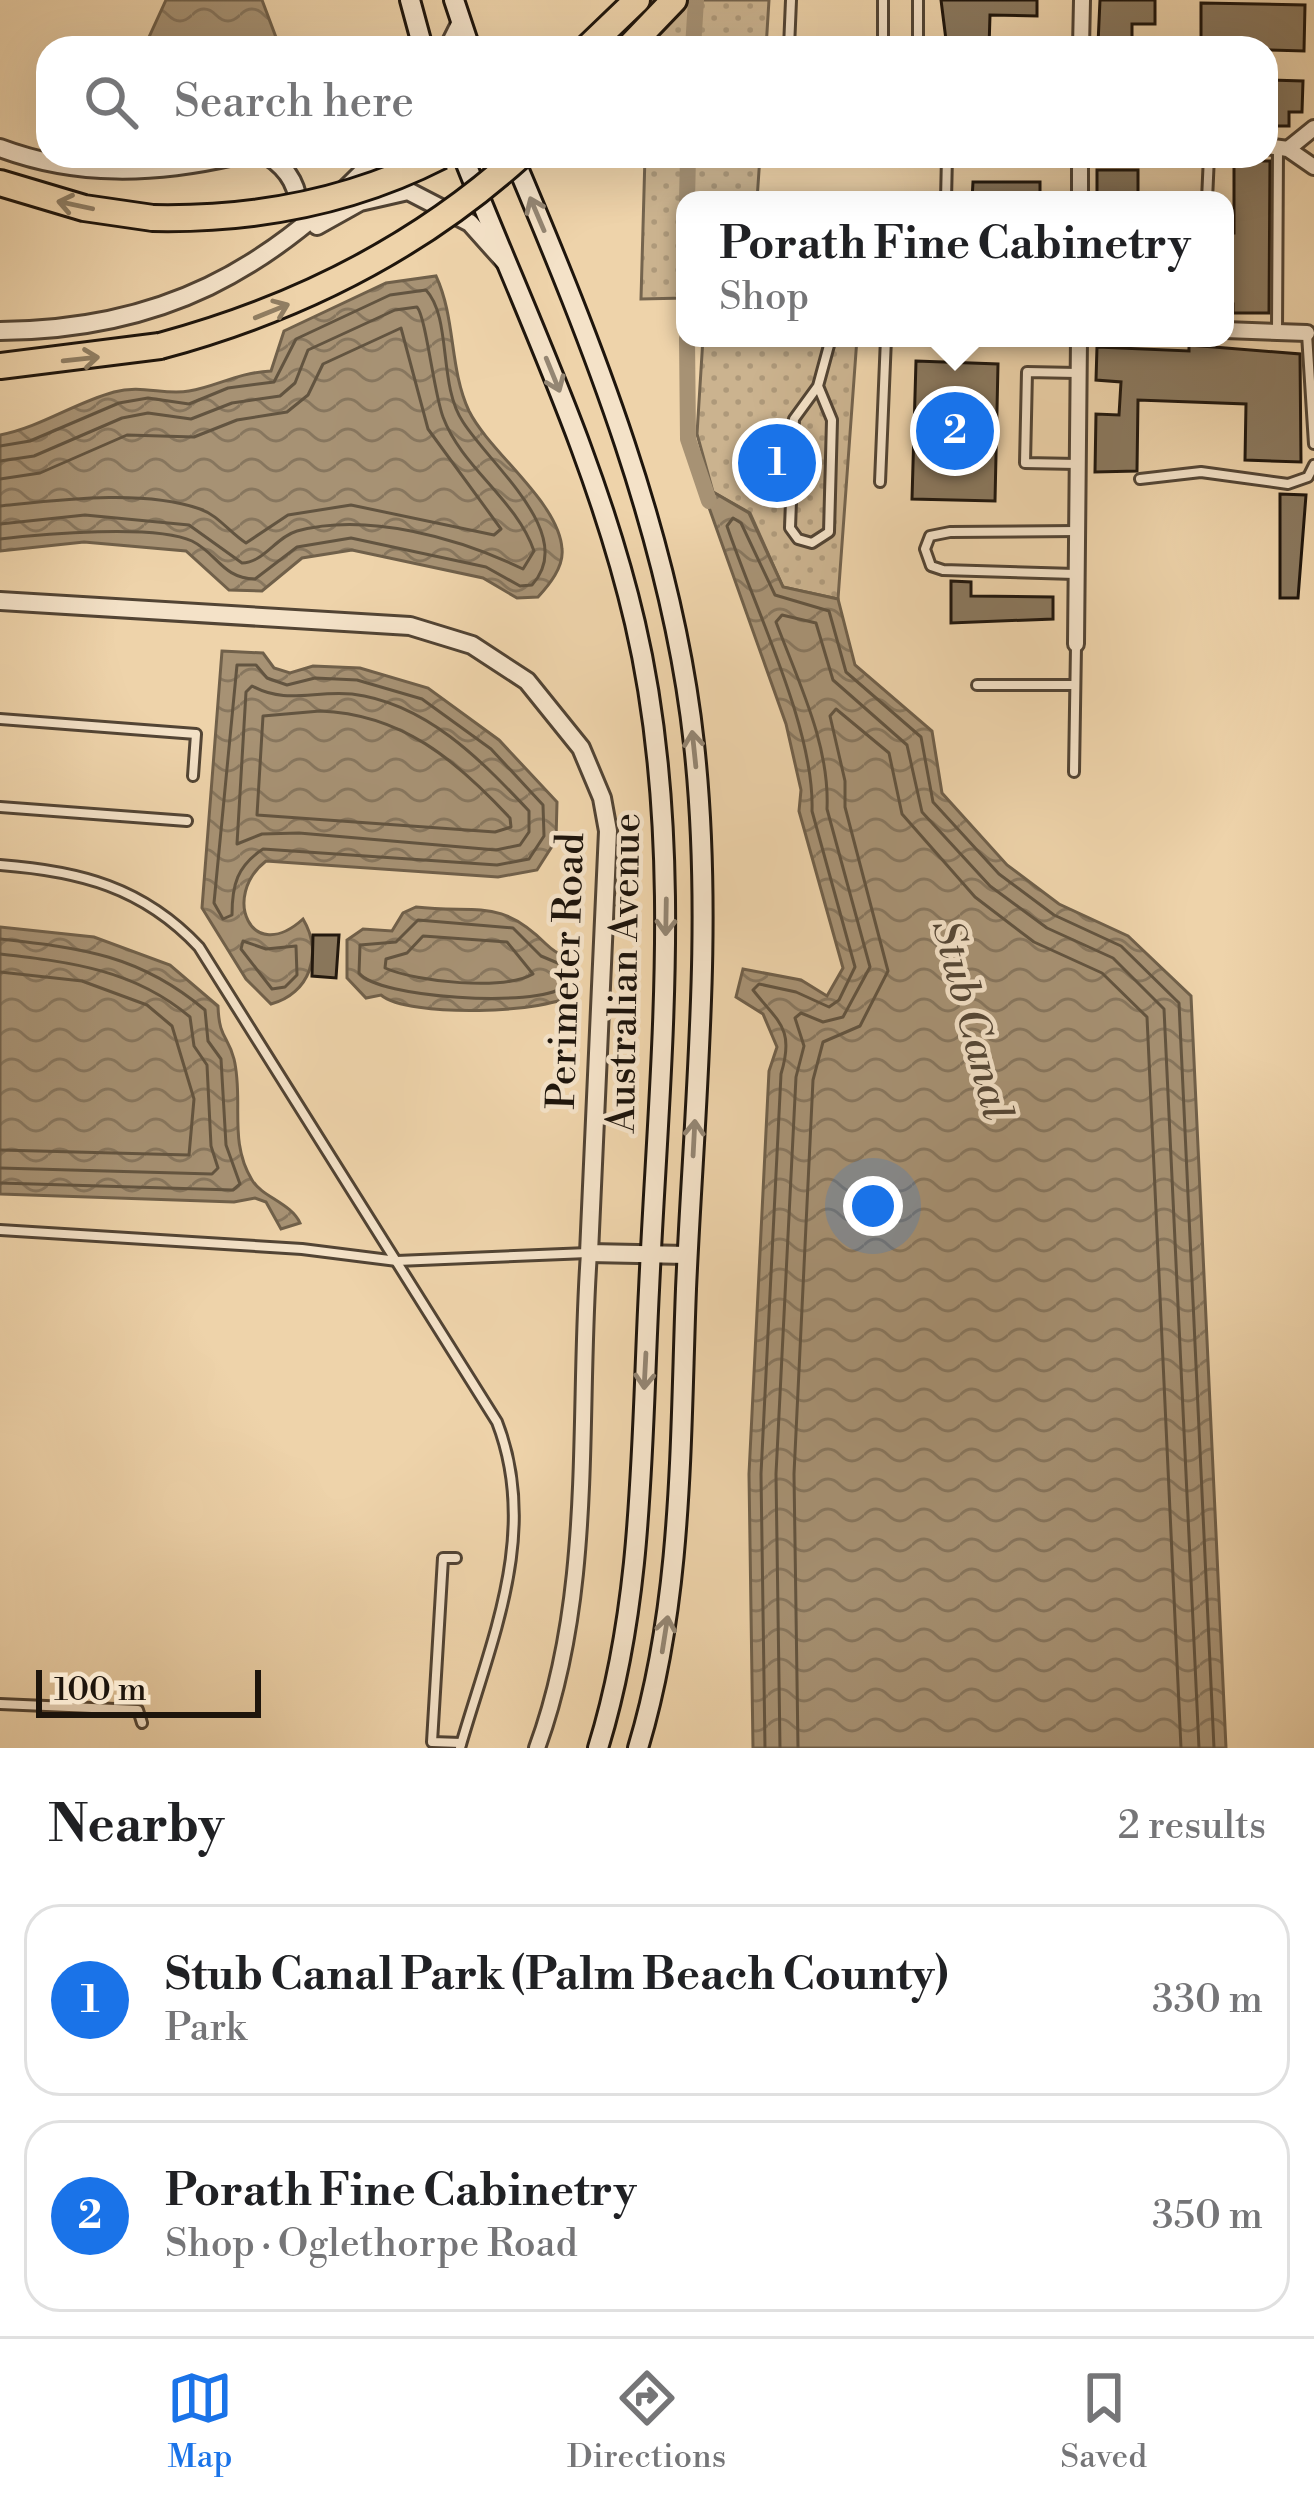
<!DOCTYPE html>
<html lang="en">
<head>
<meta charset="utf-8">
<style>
	body { margin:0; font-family:"Libre Bodoni",serif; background:#f2f2f2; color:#202124 }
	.scale { position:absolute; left:36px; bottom:30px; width:225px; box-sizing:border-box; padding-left:12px; border:6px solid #1e150c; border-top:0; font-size:33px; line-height:42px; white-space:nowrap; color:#1e150c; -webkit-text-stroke:9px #f4e2c8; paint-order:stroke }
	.you { position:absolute; left:873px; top:1206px; width:42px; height:42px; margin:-30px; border:9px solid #fff; border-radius:50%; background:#1a73e8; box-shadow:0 0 0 18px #1a73e833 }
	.badge { display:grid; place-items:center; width:78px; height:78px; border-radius:50%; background:#1a73e8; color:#fff; font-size:39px; font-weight:700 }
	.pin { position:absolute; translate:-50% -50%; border:6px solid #fff; box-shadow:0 3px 12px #0006 }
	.popup { position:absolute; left:676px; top:191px; width:558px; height:156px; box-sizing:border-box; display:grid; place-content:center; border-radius:24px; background:#fff; filter:drop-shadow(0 3px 9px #0005); font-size:39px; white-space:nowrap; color:#757577 }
	.popup b { font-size:45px; color:#202124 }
	.popup::after { content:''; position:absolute; left:50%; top:100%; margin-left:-24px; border:24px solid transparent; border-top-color:#fff }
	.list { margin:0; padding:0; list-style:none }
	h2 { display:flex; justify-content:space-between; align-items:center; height:156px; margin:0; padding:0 48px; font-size:51px }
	h2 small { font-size:39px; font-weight:400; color:#757577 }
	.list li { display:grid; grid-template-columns:78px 1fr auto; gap:36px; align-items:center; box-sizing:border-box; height:192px; margin:0 24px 24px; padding:0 24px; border:3px solid #e0e0e0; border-radius:36px }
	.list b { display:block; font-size:45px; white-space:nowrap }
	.list p { margin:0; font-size:39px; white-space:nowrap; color:#757577 }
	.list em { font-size:39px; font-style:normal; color:#757577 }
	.icon { flex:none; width:66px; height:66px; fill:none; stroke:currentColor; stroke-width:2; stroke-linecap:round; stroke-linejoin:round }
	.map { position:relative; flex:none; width:1314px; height:1748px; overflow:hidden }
	.search { position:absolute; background:#fff; box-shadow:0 12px 48px #0002; left:36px; right:36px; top:36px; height:132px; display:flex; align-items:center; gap:30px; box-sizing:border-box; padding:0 42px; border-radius:36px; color:#757577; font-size:45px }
	.sheet { height:588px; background:#fff }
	nav { display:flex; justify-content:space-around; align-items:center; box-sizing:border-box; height:168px; border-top:3px solid #e0e0e0; background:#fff; font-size:33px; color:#757577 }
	nav a { display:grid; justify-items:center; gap:6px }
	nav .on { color:#1a73e8 }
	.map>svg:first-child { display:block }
</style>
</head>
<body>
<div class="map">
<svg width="1314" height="1748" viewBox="0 0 1314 1748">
	<defs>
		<pattern id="park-dots" width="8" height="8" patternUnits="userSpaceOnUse" patternTransform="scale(3)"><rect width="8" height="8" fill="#cbb38f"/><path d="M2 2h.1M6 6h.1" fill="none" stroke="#ae997a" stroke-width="1.8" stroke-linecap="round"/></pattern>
		<pattern id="water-waves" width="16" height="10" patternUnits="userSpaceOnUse" patternTransform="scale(3)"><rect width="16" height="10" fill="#a79274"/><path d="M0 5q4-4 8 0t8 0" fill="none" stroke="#87765e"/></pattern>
	</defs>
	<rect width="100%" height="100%" fill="#eed3aa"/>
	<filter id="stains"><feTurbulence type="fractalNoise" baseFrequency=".00167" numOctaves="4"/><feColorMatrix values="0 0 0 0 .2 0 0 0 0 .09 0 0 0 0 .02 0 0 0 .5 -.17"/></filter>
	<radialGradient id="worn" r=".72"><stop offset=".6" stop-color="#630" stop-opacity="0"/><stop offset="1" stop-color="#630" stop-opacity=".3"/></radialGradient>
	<g fill="url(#park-dots)" stroke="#74644e" stroke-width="3">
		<path d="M 649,0 L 769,0 L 766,48 L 644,48 Z"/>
		<path d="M 645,156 L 760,156 L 757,200 L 685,200 L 685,298 L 641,299 Z"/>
		<path d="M 703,338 L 857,338 L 838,599 L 783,587 L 750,513 L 713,492 L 697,434 Z"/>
	</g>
	<g fill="url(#water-waves)" stroke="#70604a" stroke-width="3">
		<path d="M 166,0 L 262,0 L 280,48 L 144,48 Z"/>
		<path d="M 436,276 C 456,319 449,368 469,411 C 490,453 559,502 562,549 C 564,567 549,585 538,597 L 517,598 L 483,578 L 352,550 L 302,558 L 262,591 L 229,590 L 186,551 L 84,542 L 0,551 L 0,435 C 41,427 74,403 114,392 C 142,384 165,396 189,391 C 218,386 236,373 271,371 L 284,331 L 386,283 Z"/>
		<path d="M 701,485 L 749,513 L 783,587 L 838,599 L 855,665 L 932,731 L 942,793 L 1007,865 L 1059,904 L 1128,936 L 1191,996 L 1226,1748 L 753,1748 L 749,1474 L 769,1071 L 777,1047 L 763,1014 L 736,997 L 743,969 L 801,980 L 827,996 L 843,968 L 799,811 L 801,790 L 786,724 Z"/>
		<path d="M 222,651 L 263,653 L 274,668 L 290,673 L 313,666 L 360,668 L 428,688 L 499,740 L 557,802 L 556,840 L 537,870 L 498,877 L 266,861 C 221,896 251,966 303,919 C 324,954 309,994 271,1004 L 246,979 L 202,908 Z"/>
		<path d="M 416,907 C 477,914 499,897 546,944 C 571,968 575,945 575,993 C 550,1014 408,1018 381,995 L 366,998 L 347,978 L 347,940 L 363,929 L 392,931 L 403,913 Z"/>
		<path d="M 0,927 L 94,937 L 170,965 L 218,1006 C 219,1039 228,1035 234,1059 C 244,1100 228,1141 252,1180 C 262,1197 291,1203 300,1223 L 281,1229 L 266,1202 L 255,1198 L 234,1202 L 0,1194 Z"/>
	</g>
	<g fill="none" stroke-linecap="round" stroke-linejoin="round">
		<g stroke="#625440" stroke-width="3">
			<path d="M 0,446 L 30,441 L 119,403 L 148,398 L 189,404 L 228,388 L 274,382 L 296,339 L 390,295 L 426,290 C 452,318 438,385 463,422 C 491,466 578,535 532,585 L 520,586 L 486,567 L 351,538 L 297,547 L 255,579 C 222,578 218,554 192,541 C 155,524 42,534 0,539"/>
			<path d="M 0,461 L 34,456 L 122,418 L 148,413 L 191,419 L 232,403 L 280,396 L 295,383 L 308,350 L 395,310 L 417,307 C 426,317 434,394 443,417 C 462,468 516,499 534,551 L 523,569 C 459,538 367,512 297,531 C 276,537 263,563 242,563 L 189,525 L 85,515 L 0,524"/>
			<path d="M 0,479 L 40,473 L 127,435 L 194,437 L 237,420 L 287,412 L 308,395 L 323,364 L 401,328 L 428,429 L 501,529 L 494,535 L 351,505 L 288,515 L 246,543 C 230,533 218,515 200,509 C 143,489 59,500 0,506"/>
			<path d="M 237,665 L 256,665 L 267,678 L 287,685 L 315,678 L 357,680 L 422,699 L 491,749 L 543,805 L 544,836 L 529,859 L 497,865 L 263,849 C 237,866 232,885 232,915 L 223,919 L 214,903 Z"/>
			<path d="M 252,686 C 287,705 314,690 352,694 C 426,703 481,760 529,811 L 529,832 L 520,845 L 496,850 L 299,833 L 262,834 L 237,844 L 246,692 Z"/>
			<path d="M 320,711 C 402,714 456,760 510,818 L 511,827 L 495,832 L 257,815 L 263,716 Z"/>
			<path d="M 418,920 L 513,928 L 541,956 L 560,964 L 563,987 C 537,1008 377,998 359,973 L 360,945 L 396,942 Z"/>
			<path d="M 423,936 L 507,942 L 533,974 C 503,991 417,982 385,968 L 386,959 L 407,953 Z"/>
			<path d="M 0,939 C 82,948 140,955 205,1010 L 208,1041 L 221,1059 L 226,1145 L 240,1184 L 233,1190 L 0,1183"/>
			<path d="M 243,941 L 266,949 L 296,946 L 297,975 L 285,987 L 272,989 L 241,949 Z"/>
			<path d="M 0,954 C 71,962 135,970 190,1017 L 194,1046 L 207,1065 L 211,1146 L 218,1168 L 212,1174 L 0,1168"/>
			<path d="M 0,972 L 82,981 L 147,1005 L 172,1026 L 194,1099 L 189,1155 L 0,1150"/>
			<path d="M 765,1748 L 761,1474 L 781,1074 C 795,1028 778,1022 753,990 L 759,984 L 796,992 L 829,1007 L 839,1000 L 855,967 L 812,811 C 815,729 754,607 727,526 L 733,518 L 741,523 L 775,595 L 829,611 L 846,672 L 921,737 L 933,802 L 999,874 L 1054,915 L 1121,946 L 1179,1003 L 1214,1748"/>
			<path d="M 780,1748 L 776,1474 L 796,1077 L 804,1046 L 795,1018 L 801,1013 L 823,1022 L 843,1017 L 870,967 L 827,809 C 830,745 798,681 776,622 L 782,615 L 816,623 L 833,680 L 907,745 L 922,812 L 990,886 L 1047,928 L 1113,958 L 1164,1009 L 1199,1748"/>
			<path d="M 798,1748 L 794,1474 L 813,1080 L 823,1042 L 860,1026 L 888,971 L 845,807 L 845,781 L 830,716 L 836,709 L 889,753 L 902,814 L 975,897 L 1034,942 L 1102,973 L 1147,1017 L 1181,1748"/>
		</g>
		<g stroke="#a79274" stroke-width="16">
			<path d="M 693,48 L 696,0"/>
			<path d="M 687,200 L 688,156"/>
			<path d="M 687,338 L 688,439 L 709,501"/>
		</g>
	</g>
	<g fill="#8a785e" stroke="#1e150c" stroke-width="3">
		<path d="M 941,0 L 1037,0 L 1037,16 L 990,15 L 989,48 L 947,48 Z"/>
		<path d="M 1100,0 L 1155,0 L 1155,24 L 1132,24 L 1132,44 L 1098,44 Z"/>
		<path d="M 1201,3 L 1305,5 L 1304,51 L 1201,48 Z"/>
		<path d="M 1266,80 L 1303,81 L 1302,112 L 1289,112 L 1289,126 L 1266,126 Z"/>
		<path d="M 1234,161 L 1270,161 L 1269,313 L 1233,313 L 1233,304 L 1225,304 L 1225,233 L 1234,233 Z"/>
		<rect x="1097" y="170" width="41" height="30"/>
		<path d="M 973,182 L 1040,182 L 1040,200 L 972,200 Z"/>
		<path d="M 1189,345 L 1300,354 L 1301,462 L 1245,460 L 1246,404 L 1138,400 L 1137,471 L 1095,472 L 1096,414 L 1119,415 L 1121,382 L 1096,380 L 1097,347 L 1189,351 Z"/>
		<path d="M 916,361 L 998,364 L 995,501 L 912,499 Z"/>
		<path d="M 1280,494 L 1306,495 L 1298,598 L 1280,598 Z"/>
		<path d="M 951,581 L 971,582 L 971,596 L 1053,597 L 1053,619 L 951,623 Z"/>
		<path d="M 313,935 L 339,935 L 336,978 L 312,976 Z"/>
	</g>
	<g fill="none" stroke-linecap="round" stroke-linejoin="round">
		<g stroke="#524434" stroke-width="14">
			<g id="service">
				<path d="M 918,0 L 918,48"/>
				<path d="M 789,48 L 791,0"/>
				<path d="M 883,48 L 883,0"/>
				<path d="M 946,200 L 947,156"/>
				<path d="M 1207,200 L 1209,156"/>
				<path d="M 1277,332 L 1278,149"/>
				<path d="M 1307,334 L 1314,444"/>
				<path d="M 1077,373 L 1027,372 L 1025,463 L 1077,464"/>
				<path d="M 818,386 L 832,420 L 829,532 L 812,543 L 798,539 L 790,528 L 794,419 L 818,386 L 831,338"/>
				<path d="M 1140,479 L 1201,472 L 1288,484 L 1308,477 L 1314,465"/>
				<path d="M 880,482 L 886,338"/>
				<path d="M 1075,574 L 943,570 L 931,566 L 925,549 L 930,536 L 950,532 L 1077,531"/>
				<path d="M 977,685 L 1075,685"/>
				<path d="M 0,719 L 196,734 L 193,776"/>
				<path d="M 1074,772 L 1076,646"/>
				<path d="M 0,807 L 187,821"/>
				<path d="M 0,865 C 79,871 143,887 199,947 L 497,1422 C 540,1533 491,1640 460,1748"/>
				<path d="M 0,1230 L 302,1249 L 397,1261 L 588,1253"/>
				<path d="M 456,1558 L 443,1558 L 432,1742 L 461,1743"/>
				<path d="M 0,1704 L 138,1710 L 142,1723"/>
			</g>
		</g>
		<g stroke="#524434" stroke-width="20">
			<g id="minor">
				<path d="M 1081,48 L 1082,0"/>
				<path d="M 1266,146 L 1288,149 L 1314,167"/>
				<path d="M 1288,149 L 1314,128"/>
				<path d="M 1080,200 L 1080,156"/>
				<path d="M 1225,330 L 1307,333"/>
				<path d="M 1076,644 L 1079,338"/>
				<path d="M 537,1748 C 595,1590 577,1418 589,1253"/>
			</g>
		</g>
		<g stroke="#524434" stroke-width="22">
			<g id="tertiary">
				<path d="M 448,48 L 461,22"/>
				<path d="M 0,148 C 77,177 155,174 234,156"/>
				<path d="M 268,156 C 291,171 298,188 300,214"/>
				<path d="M 317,226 L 360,202 L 408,191 L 470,223 L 504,261"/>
				<path d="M 0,331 C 161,330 270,271 378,156"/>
				<path d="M 0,601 L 410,626 L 472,645 L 527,681 L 581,748 L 602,798 L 608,831 L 589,1253 L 687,1255"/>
			</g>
		</g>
		<g stroke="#1e150c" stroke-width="24">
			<g id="secondary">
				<path d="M 410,0 L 423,48"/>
				<path d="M 454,0 L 470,48"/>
				<path d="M 463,156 C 524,311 597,460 635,623 C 686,842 659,1068 649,1290 C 641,1444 644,1600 598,1748"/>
				<path d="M 513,156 C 592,343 672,541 694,744 C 714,926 694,1107 686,1289 C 680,1443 683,1599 638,1748"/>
			</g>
		</g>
		<g stroke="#1e150c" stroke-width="30">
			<g id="motorway">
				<path d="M 587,48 L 637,0"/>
				<path d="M 628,48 L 674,0"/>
				<path d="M 0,183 L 84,208 L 153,218"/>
				<path d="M 0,366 L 160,346"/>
			</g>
		</g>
		<use href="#service" stroke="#f4e2c8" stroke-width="8"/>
		<use href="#minor" stroke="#f4e2c8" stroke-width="14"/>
		<use href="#tertiary" stroke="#f4e2c8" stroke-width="16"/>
		<use href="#secondary" stroke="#f4e2c8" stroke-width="18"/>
		<use href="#motorway" stroke="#eed3aa" stroke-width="24"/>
		<g stroke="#1e150c" stroke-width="30" stroke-linecap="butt">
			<g id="motorway-bridge">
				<path d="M 153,218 C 254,220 351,202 441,156"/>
				<path d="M 160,346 C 294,310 416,250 520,156"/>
			</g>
		</g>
		<use href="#motorway-bridge" stroke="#eed3aa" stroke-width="24"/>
	</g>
	<defs><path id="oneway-shaft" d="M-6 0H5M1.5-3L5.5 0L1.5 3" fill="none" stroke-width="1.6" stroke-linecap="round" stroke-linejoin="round" transform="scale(3)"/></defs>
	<g stroke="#907e63">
		<use href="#oneway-shaft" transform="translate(75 205) rotate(-168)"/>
		<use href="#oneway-shaft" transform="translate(272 311) rotate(-22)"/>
		<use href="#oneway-shaft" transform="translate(81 359) rotate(-6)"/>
	</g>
	<g stroke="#948673">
		<use href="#oneway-shaft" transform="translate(537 214) rotate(-113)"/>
		<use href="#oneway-shaft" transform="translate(553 375) rotate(68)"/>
		<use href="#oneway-shaft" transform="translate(694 749) rotate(-96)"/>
		<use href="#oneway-shaft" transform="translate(666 917) rotate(91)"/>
		<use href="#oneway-shaft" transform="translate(694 1138) rotate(-87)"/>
		<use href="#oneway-shaft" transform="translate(645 1371) rotate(93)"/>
		<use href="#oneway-shaft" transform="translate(665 1634) rotate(-81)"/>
	</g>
	<g text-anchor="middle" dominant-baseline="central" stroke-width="9" stroke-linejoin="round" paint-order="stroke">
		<g font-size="39" fill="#1e150c" stroke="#f4e2c8">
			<text transform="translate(567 971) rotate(-88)">Perimeter Road</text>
			<text transform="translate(625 973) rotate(-89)">Australian Avenue</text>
		</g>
		<g font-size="42" font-style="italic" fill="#554736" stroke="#f4e2c8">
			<text transform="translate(971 1020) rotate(75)">Stub Canal</text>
		</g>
	</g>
	<rect width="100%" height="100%" filter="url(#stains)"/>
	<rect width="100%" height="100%" fill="url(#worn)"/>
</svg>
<div class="scale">100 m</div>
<div class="you"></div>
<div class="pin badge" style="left:777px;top:463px">1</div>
<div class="pin badge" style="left:955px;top:431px">2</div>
<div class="popup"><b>Porath Fine Cabinetry</b>Shop</div>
<div class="search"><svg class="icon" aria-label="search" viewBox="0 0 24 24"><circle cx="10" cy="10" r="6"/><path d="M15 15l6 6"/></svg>Search here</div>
</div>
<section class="sheet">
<h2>Nearby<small>2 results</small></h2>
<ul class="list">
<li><span class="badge">1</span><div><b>Stub Canal Park (Palm Beach County)</b><p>Park</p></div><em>330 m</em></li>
<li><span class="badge">2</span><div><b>Porath Fine Cabinetry</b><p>Shop · Oglethorpe Road</p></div><em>350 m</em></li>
</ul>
</section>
<nav>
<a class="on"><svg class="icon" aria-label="map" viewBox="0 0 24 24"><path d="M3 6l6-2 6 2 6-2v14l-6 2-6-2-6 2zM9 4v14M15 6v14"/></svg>Map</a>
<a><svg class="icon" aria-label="directions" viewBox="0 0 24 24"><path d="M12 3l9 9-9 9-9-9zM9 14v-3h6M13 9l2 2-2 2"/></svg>Directions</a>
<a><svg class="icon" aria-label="saved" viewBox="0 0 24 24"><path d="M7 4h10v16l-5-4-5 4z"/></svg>Saved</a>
</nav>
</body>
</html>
